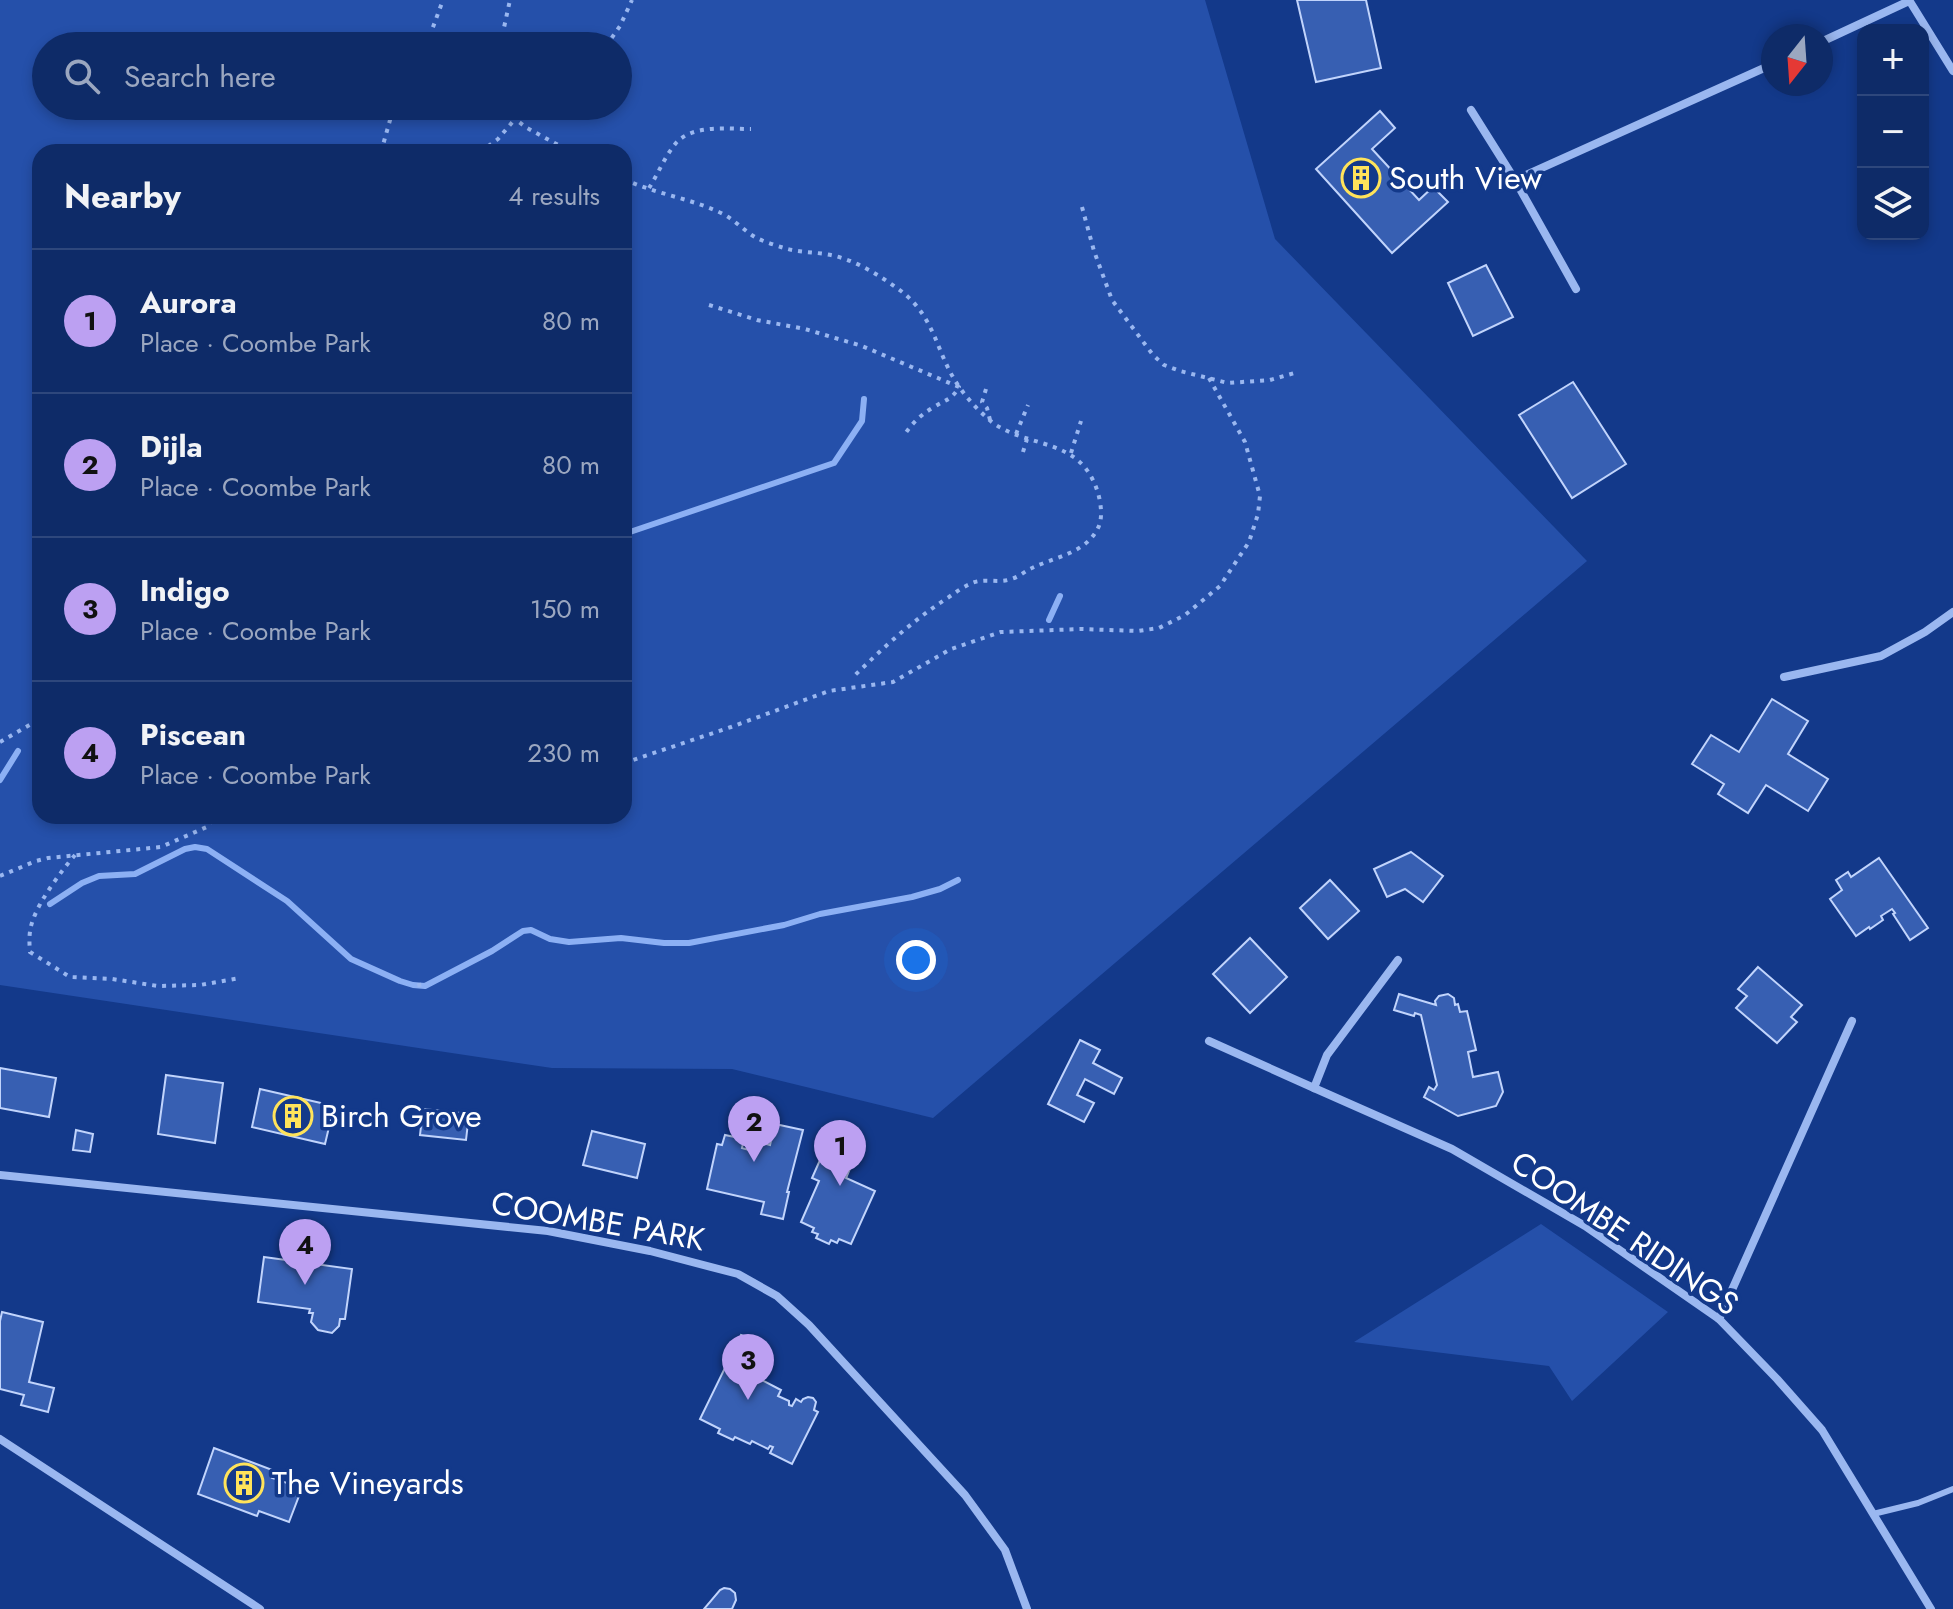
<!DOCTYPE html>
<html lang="en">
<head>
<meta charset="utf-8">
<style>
	body { margin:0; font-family:Jost,sans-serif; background:#17336e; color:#f1f3f6 }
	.controls { position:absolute; right:24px; top:24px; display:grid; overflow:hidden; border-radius:16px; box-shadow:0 4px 12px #0003 }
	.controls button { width:72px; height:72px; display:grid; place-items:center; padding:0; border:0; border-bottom:2px solid #2e477c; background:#0e2b68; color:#f1f3f6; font:40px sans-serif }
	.compass { position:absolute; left:1761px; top:24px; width:72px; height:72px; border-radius:50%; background:#0e2b68; box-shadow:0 4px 12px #0003; rotate:197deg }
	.you { position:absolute; left:916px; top:960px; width:28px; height:28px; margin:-20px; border:6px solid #fff; border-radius:50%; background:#1a73e8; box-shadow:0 0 0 12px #1a73e833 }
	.badge { display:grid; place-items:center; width:52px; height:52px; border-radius:50%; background:#bca0f2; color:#111; font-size:26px; font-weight:700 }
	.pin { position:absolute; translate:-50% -66px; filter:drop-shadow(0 2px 4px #0008) }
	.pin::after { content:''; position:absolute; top:42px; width:28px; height:24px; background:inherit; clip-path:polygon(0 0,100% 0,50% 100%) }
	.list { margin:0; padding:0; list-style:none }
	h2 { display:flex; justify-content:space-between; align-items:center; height:104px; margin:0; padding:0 32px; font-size:34px }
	h2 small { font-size:26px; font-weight:400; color:#9ba7c0 }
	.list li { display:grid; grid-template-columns:52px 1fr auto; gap:24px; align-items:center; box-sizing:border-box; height:144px; padding:0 32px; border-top:2px solid #2e477c }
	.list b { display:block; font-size:30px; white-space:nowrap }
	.list p { margin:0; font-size:26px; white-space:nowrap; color:#9ba7c0 }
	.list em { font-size:26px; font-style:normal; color:#9ba7c0 }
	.icon { flex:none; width:44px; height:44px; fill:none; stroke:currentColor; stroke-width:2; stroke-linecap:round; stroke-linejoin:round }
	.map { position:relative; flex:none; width:1953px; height:1609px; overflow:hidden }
	.search { position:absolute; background:#0e2b68; box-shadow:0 4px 12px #0003; left:32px; top:32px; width:600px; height:88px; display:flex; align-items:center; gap:20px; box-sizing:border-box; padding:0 28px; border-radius:44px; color:#9ba7c0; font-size:30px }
	.panel { position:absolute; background:#0e2b68; box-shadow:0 4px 12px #0003; left:32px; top:144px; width:600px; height:680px; border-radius:24px }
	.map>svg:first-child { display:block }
</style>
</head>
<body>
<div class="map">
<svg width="1953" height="1609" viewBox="0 0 1953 1609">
	<rect width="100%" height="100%" fill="#13398a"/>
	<g fill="#2550aa" fill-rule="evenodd">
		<path d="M 0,0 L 1205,0 L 1275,239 L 1587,561 L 933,1118 L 732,1069 L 552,1068 L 0,985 ZM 618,46 L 618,106 L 46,106 L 46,46 ZM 40,152 L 624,152 L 624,816 L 40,816 Z"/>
		<path d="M 1541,1224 L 1668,1312 L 1572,1401 L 1549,1366 L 1354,1342 Z"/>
	</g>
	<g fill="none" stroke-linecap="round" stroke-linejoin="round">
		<g stroke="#8cb0f4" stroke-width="6">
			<path d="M 624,534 L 834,463 L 862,421 L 864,399"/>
			<path d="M 1049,620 L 1060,596"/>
			<path d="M 0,780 L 18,751"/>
			<path d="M 50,904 L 82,883 L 99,876 L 135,874 L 185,849 L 195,847 L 207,849 L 287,901 L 351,959 L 400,981 L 413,985 L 425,986 L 492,951 L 523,931 L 531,930 L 550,939 L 569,942 L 621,938 L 664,943 L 689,943 L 784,925 L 820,914 L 912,897 L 940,889 L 958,880"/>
		</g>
	</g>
	<g fill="#375fb2" stroke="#c1d4fc" stroke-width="2">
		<path d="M 1297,0 L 1366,0 L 1381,68 L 1316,82 Z"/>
		<path d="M 1380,111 L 1395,128 L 1372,149 L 1419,200 L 1433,187 L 1448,202 L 1392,253 L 1316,169 Z"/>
		<path d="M 1486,265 L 1513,317 L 1473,336 L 1448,283 Z"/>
		<path d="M 1573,382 L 1626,464 L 1572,498 L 1519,415 Z"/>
		<path d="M 1772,699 L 1808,721 L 1788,754 L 1828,779 L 1808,811 L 1766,785 L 1748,813 L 1718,794 L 1724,784 L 1692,764 L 1711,735 L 1739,752 Z"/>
		<path d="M 1411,852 L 1443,876 L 1423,902 L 1405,889 L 1387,897 L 1374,869 Z"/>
		<path d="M 1879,858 L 1928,928 L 1910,940 L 1893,914 L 1895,913 L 1892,909 L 1881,916 L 1883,920 L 1870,929 L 1869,927 L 1856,936 L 1830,899 L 1842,890 L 1836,880 L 1848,872 L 1851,877 Z"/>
		<path d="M 1330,880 L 1359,911 L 1328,939 L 1300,908 Z"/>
		<path d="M 1250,938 L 1287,977 L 1250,1013 L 1213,974 Z"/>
		<path d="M 1758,967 L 1802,1005 L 1791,1017 L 1797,1022 L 1777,1043 L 1736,1008 L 1747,996 L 1738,989 Z"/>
		<path d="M 1399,994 L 1436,1005 L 1435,1001 L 1439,996 L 1448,994 L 1454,998 L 1455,1005 L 1458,1004 L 1460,1012 L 1467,1011 L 1476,1050 L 1468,1052 L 1473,1077 L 1498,1072 L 1503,1092 L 1496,1106 L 1458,1116 L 1424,1097 L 1429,1087 L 1434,1090 L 1437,1085 L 1421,1015 L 1415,1013 L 1414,1016 L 1394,1010 Z"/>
		<path d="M 1080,1040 L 1100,1050 L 1093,1063 L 1122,1078 L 1114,1094 L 1085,1079 L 1077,1095 L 1094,1103 L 1084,1122 L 1048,1104 Z"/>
		<path d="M 0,1068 L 56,1078 L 49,1117 L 0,1108 Z"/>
		<path d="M 166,1075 L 223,1083 L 215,1143 L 158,1134 Z"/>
		<path d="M 260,1089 L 334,1106 L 325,1144 L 252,1127 Z"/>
		<path d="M 423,1109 L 469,1114 L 466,1140 L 420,1135 Z"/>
		<path d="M 775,1124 L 803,1130 L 787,1192 L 789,1192 L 783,1219 L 761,1214 L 764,1202 L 707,1189 L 717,1144 L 722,1145 L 725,1135 L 744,1139 L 742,1148 L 756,1152 L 758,1142 L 770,1145 Z"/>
		<path d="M 76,1130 L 93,1134 L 90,1152 L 73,1150 Z"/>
		<path d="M 592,1131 L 645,1144 L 637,1178 L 583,1165 Z"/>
		<path d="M 832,1133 L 860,1145 L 846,1178 L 875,1191 L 851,1244 L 839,1239 L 837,1243 L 831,1240 L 829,1244 L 816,1238 L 818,1234 L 812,1232 L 814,1228 L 801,1222 L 819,1181 L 812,1178 Z"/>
		<path d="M 264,1257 L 352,1269 L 345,1319 L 340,1319 L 339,1326 L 332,1333 L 318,1330 L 311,1322 L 313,1313 L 309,1313 L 310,1309 L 258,1302 Z"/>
		<path d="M 2,1312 L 43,1322 L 29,1382 L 54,1388 L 48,1412 L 21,1405 L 24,1395 L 0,1389 L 0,1321 Z"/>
		<path d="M 741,1335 L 761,1345 L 747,1374 L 740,1371 L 736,1379 L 741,1382 L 743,1379 L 755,1385 L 758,1378 L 781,1390 L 778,1396 L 789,1401 L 789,1405 L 792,1406 L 796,1399 L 801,1402 L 803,1399 L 808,1397 L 813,1398 L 816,1402 L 814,1410 L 818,1412 L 792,1464 L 770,1453 L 773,1447 L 770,1446 L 768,1449 L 752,1441 L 750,1444 L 735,1437 L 733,1440 L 718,1433 L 720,1429 L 700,1419 Z"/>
		<path d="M 214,1448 L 275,1471 L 272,1478 L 302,1488 L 289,1522 L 259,1511 L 257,1516 L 198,1494 Z"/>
		<path d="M 724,1588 L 730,1589 L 735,1593 L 736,1600 L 732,1609 L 704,1609 L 720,1590 Z"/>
	</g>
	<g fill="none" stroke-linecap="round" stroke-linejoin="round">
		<g stroke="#9ab7f0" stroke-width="4" stroke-dasharray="4 6" stroke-linecap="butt">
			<path d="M 426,46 L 443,0"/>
			<path d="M 500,46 L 510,0"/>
			<path d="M 606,46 L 620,26 L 632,0"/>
			<path d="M 509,106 L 515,119 L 527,128 L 571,152"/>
			<path d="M 381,152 L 394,106"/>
			<path d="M 480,152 L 498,139 L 515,119"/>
			<path d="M 624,179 C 655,194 690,198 721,213 C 734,219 743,230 755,237 C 764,242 775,245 784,248 C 797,252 811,252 825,254 C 853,258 879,275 901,291 C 937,319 936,355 960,388 C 969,401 981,413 993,423 C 1000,428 1007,431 1014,434 C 1052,448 1084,448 1098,493 C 1101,503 1103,519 1098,528 C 1086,553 1055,557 1032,568 C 1025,571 1019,577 1011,579 C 998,584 983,577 970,584 C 963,587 956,592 949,597 C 913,620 883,648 852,678"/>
			<path d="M 649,188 C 658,174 665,156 676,143 C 693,124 728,129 751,129"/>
			<path d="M 1082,207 L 1094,251 L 1112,300 L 1153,355 L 1164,365 L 1180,371 L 1228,383 L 1270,380 L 1298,372"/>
			<path d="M 709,305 L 757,320 L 805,329 L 862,346 L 959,387 C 951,401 946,399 934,407 C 922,414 912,423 905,434"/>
			<path d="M 986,389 L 982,402 L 987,408 L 990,420"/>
			<path d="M 1016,434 L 1028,405"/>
			<path d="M 1023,452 L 1027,439"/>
			<path d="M 1071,453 L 1081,421"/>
			<path d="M 0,742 L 40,719"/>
			<path d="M 624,763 L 731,727 L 829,691 L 893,682 L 951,649 L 1001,632 L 1080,629 L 1138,631 L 1159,628 L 1185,615 L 1220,586 L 1249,542 L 1258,514 L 1260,496 L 1245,442 L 1209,378"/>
			<path d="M 285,816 L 306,821 L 336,816"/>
			<path d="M 212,819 L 225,816"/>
			<path d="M 75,855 C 62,870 39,901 33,920 C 29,930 29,940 30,952 L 70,977 L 112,979 L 158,986 L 200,985 L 240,978"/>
			<path d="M 0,876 L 36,861 L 48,858 L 161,847 L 209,826 L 212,819 L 210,816"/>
			<path d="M 419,983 L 420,990"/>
		</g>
		<path stroke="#9ab7f0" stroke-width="6" d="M 1873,1514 L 1918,1503 L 1953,1489"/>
		<g stroke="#9ab7f0" stroke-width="8">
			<path d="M 1909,0 L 1953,71"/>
			<path d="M 1821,42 L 1909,1"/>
			<path d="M 1471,110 L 1515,180 L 1576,289"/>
			<path d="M 1515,180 L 1773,64"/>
			<path d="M 1784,677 L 1881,656 L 1925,632 L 1953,612"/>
			<path d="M 1398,960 L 1327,1055 L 1314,1088 L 1452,1149 L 1585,1226 L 1719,1319 L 1777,1379 L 1822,1430 L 1931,1609"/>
			<path d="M 1209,1041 L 1314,1088"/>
			<path d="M 0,1175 L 548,1231 L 650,1251 L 738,1274 L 777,1296 L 809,1325 L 965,1495 L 1005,1550 L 1027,1609"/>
			<path d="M 1719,1319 L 1852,1021"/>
			<path d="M 0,1439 L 260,1609"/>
		</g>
	</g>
	<defs>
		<g id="building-ring" transform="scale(2)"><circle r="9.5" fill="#13398a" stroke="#ffe35a" stroke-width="1.5"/><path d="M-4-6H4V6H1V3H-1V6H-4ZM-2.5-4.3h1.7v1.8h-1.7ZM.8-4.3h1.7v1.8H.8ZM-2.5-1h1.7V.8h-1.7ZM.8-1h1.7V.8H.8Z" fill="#ffe35a"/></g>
	</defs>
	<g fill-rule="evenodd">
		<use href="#building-ring" x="1361" y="178"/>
		<use href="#building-ring" x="293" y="1116"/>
		<use href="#building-ring" x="244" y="1483"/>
	</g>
	<g text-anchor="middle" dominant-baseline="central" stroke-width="7" stroke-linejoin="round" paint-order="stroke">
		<g font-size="32" fill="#fff" stroke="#13398a" text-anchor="start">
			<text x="1389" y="178">South View</text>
			<text x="321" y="1116">Birch Grove</text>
			<text x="272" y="1483">The Vineyards</text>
		</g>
		<g font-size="32" fill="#fff" stroke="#13398a">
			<text transform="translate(598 1221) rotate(10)">COOMBE PARK</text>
			<text transform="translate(1625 1233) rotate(34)">COOMBE RIDINGS</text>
		</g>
	</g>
</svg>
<div class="controls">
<button>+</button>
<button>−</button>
<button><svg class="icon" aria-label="layers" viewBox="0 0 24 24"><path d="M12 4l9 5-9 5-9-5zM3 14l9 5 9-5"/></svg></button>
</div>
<svg class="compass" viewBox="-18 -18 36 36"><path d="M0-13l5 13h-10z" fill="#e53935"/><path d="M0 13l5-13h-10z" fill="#9ba7c0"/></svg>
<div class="you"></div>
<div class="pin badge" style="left:840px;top:1186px">1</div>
<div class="pin badge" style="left:754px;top:1162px">2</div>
<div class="pin badge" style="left:748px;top:1400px">3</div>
<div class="pin badge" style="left:305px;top:1285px">4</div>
<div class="search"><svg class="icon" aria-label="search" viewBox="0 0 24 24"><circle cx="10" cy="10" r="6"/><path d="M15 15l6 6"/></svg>Search here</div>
<section class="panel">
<h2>Nearby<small>4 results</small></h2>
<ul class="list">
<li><span class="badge">1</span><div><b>Aurora</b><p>Place · Coombe Park</p></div><em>80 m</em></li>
<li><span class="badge">2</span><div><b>Dijla</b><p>Place · Coombe Park</p></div><em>80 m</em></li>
<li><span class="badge">3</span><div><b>Indigo</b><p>Place · Coombe Park</p></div><em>150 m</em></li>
<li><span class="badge">4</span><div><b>Piscean</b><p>Place · Coombe Park</p></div><em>230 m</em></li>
</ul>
</section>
</div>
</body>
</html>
